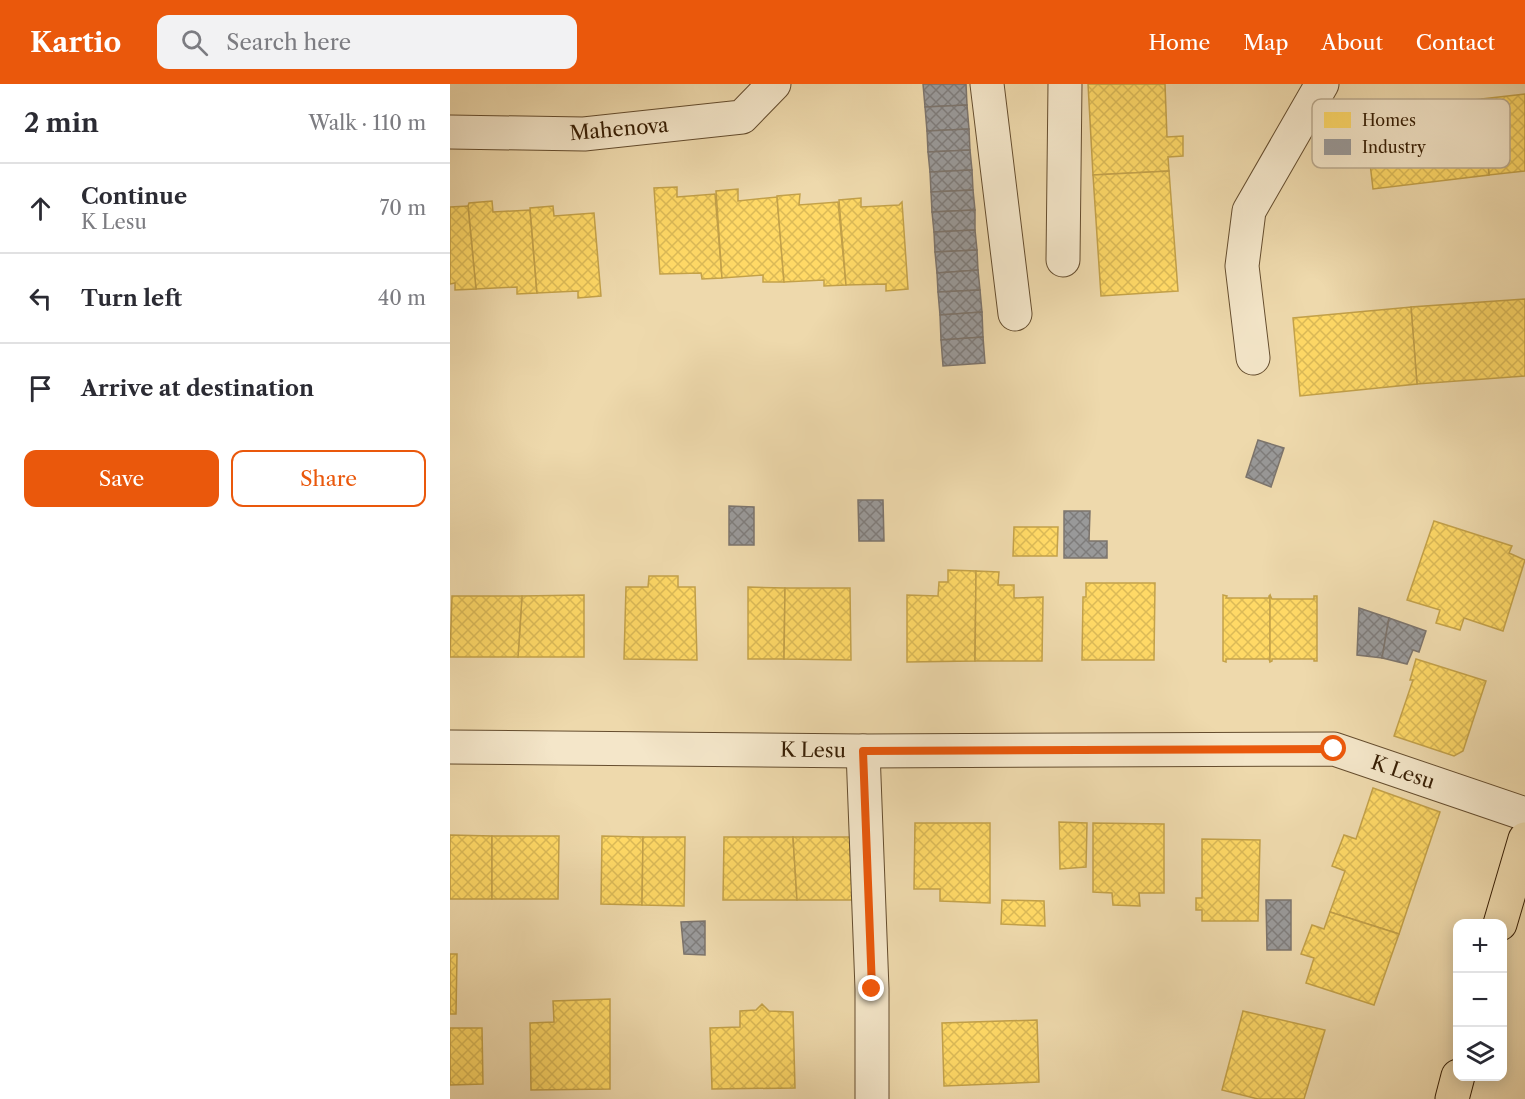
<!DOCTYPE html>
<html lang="en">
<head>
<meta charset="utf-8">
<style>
	body { margin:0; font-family:"Libre Caslon Text",serif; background:#f2f2f3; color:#2b2b33 }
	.controls { position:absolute; right:18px; bottom:18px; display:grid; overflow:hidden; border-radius:12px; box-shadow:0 3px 15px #0003 }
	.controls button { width:54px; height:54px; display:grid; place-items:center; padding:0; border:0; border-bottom:2px solid #e1e1e2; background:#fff; color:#2b2b33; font:30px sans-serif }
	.stop { position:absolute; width:18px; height:18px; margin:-14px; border:4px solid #ea580c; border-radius:50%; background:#fff }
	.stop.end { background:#ea580c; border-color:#fff; box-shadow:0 2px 6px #0008 }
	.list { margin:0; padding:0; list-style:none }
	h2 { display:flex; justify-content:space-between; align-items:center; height:78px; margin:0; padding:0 24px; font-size:26px }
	h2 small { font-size:20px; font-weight:400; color:#7c7c81 }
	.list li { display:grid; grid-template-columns:39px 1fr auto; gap:18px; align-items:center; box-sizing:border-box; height:90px; padding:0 24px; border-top:2px solid #e1e1e2 }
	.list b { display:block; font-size:22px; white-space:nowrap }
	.list p { margin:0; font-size:20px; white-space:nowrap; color:#7c7c81 }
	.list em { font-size:20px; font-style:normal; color:#7c7c81 }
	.actions { display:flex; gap:12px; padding:18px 24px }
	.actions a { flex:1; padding:14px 0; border:2px solid #ea580c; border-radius:12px; text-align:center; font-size:21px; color:#ea580c }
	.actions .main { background:#ea580c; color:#fff }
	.icon { flex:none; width:33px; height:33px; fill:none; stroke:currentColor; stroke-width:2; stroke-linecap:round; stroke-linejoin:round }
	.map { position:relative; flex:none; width:1075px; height:1015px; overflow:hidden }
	header { display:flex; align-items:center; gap:36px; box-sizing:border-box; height:84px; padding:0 30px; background:#ea580c; color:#fff }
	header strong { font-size:28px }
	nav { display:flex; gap:33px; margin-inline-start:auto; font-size:21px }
	.search { width:420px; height:54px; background:#f2f2f3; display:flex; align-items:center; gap:15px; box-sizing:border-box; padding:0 21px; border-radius:12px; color:#7c7c81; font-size:22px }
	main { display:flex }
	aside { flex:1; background:#fff }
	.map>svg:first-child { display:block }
</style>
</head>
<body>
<header>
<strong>Kartio</strong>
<div class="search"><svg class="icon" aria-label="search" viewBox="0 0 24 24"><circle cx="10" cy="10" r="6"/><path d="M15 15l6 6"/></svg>Search here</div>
<nav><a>Home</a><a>Map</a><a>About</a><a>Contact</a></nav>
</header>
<main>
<aside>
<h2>2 min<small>Walk · 110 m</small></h2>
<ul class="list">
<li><svg class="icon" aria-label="ahead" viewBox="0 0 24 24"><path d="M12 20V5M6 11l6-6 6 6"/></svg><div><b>Continue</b><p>K Lesu</p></div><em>70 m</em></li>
<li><svg class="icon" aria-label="left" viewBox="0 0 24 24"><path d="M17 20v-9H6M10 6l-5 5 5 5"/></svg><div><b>Turn left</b></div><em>40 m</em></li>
<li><svg class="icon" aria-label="arrive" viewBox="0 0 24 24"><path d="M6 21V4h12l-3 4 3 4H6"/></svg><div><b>Arrive at destination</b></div></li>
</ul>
<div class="actions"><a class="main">Save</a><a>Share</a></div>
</aside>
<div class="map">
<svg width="1075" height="1015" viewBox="0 0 1075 1015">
	<defs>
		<pattern id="homes-cross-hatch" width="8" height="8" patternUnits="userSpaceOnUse" patternTransform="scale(1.5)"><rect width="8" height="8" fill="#ffd966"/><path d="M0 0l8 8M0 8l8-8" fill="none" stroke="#dbba57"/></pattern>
		<pattern id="industry-cross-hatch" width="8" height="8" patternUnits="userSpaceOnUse" patternTransform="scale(1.5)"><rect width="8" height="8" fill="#999"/><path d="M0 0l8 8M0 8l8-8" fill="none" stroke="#7e7c7b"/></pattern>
	</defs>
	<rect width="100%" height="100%" fill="#eed9ac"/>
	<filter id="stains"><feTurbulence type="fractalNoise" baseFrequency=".00333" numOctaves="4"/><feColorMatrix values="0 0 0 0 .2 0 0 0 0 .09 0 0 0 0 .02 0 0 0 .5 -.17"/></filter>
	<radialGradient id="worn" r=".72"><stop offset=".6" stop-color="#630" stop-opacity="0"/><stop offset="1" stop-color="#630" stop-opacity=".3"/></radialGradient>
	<g fill="url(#homes-cross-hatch)" stroke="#c3a149" stroke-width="1.5">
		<path d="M 638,0 L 715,0 L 717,53 L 733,52 L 733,72 L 718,73 L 719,87 L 643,91 Z"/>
		<path d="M 1075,10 L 1075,87 L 1039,91 L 1032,15 Z"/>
		<path d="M 1032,15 L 1039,91 L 923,105 L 914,28 Z"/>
		<path d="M 719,87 L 728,207 L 651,212 L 643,91 Z"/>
		<path d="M 227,103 L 227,113 L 265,110 L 272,194 L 252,195 L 251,189 L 210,190 L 204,104 Z"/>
		<path d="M 288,105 L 288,117 L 327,113 L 334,198 L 313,198 L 313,191 L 272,194 L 266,107 Z"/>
		<path d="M 350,110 L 349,121 L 388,118 L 396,201 L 374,202 L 374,196 L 334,198 L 327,112 Z"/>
		<path d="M 411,114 L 411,123 L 449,121 L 452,118 L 458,205 L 436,207 L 436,200 L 396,201 L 389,116 Z"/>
		<path d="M 42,117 L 43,128 L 80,126 L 87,209 L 67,210 L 67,203 L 26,205 L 18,122 L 19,119 Z"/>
		<path d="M 18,122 L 26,205 L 5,206 L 5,199 L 0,200 L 0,123 Z"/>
		<path d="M 103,122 L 104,132 L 144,129 L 151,212 L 128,214 L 128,207 L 87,209 L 80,124 Z"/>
		<path d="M 1075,215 L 1075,292 L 967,300 L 961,223 Z"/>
		<path d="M 961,223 L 967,300 L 850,312 L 843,234 Z"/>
		<path d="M 984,437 L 1062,462 L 1059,469 L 1075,476 L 1053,547 L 1014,534 L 1010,546 L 986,539 L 990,526 L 957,516 Z"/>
		<path d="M 564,443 L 608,443 L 607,472 L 563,472 Z"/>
		<path d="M 498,486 L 526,487 L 525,577 L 457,578 L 457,511 L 488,512 L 489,498 L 498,498 Z"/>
		<path d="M 526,487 L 549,488 L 548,501 L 564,501 L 564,514 L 593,513 L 592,577 L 525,577 Z"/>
		<path d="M 199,492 L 228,492 L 228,503 L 245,503 L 247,576 L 174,575 L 176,503 L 198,503 Z"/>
		<path d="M 636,499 L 705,499 L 704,576 L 632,576 L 633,513 L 636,513 Z"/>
		<path d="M 298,503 L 335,504 L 334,575 L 298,575 Z"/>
		<path d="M 335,504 L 400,504 L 401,576 L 334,575 Z"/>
		<path d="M 134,511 L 134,573 L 68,573 L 72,512 Z"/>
		<path d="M 773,511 L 777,512 L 776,514 L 819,514 L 819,512 L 820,511 L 820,578 L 819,575 L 776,575 L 776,578 L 773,577 Z"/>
		<path d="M 820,511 L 822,515 L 864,515 L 864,512 L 867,512 L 867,577 L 864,577 L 864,575 L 822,575 L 822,577 L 820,578 Z"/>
		<path d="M 2,512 L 72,512 L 68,573 L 0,573 Z"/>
		<path d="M 966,575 L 1036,597 L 1013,667 L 1004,672 L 944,652 L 963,596 L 960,596 Z"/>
		<path d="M 923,704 L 990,728 L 949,850 L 880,828 L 895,787 L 882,782 L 894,751 L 906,755 Z"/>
		<path d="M 609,738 L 637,739 L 636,783 L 610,785 Z"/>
		<path d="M 465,739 L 540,739 L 540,819 L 490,817 L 490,805 L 464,805 Z"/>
		<path d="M 643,739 L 714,740 L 714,809 L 689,809 L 690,822 L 663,821 L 662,809 L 643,808 Z"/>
		<path d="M 0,751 L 42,752 L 42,815 L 0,815 Z"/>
		<path d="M 42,752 L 109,752 L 108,815 L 42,815 Z"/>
		<path d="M 152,752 L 193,753 L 192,821 L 151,820 Z"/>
		<path d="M 193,753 L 235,753 L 234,822 L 192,821 Z"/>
		<path d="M 274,753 L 343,753 L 347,816 L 273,816 Z"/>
		<path d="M 343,753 L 411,753 L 410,816 L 347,816 Z"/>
		<path d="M 752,755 L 810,756 L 808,837 L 752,837 L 752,826 L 746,826 L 746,814 L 752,814 Z"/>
		<path d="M 552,816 L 594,817 L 595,842 L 551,840 Z"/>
		<path d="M 880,828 L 949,850 L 924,921 L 856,899 L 864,874 L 851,870 L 862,841 L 874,845 Z"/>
		<path d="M 0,870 L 7,870 L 6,930 L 0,930 Z"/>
		<path d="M 160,915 L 160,1005 L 81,1006 L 80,939 L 104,938 L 103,917 Z"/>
		<path d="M 312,920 L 319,927 L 343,928 L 345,1004 L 262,1005 L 260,944 L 290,943 L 290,927 L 306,926 Z"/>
		<path d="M 793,927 L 875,946 L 854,1015 L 808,1015 L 772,1006 Z"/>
		<path d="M 587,936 L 589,998 L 494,1002 L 492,939 Z"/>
		<path d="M 0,944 L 32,944 L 33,1000 L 0,1001 Z"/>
	</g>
	<g fill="url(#industry-cross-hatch)" stroke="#7c746c" stroke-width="1.5">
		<path d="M 473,0 L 516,0 L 517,21 L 475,23 Z"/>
		<path d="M 517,21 L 519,45 L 477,47 L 475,23 Z"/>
		<path d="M 519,45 L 520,66 L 478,68 L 477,47 Z"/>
		<path d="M 520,66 L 522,86 L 480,88 L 478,68 Z"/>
		<path d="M 522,86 L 523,106 L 481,108 L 480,88 Z"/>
		<path d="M 523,106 L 525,126 L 482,128 L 481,108 Z"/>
		<path d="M 525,126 L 525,146 L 484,148 L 482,128 Z"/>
		<path d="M 525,146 L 527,166 L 485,168 L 484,148 Z"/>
		<path d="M 527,166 L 528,186 L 487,189 L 485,168 Z"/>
		<path d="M 528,186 L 530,206 L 488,208 L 487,189 Z"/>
		<path d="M 530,206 L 532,228 L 490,231 L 488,208 Z"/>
		<path d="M 532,228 L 533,253 L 491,256 L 490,231 Z"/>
		<path d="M 533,253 L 535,279 L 493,282 L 491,256 Z"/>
		<path d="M 808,356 L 834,364 L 821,403 L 796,393 Z"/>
		<path d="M 408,416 L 433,416 L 434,457 L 409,457 Z"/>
		<path d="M 279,422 L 304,423 L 304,461 L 279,461 Z"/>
		<path d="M 614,427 L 640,427 L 639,457 L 657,457 L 657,474 L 614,474 Z"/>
		<path d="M 909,524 L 939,534 L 932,574 L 907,571 Z"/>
		<path d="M 939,534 L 976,547 L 969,568 L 963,566 L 957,580 L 932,574 Z"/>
		<path d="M 816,816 L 841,816 L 841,866 L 817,866 Z"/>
		<path d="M 255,837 L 255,871 L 234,870 L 231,838 Z"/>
	</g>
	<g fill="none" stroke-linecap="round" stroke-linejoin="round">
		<g stroke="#654d2e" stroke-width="35">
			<g id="minor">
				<path d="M 537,0 L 565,230"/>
				<path d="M 0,48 L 134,50 L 292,33 L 324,0"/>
				<path d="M 613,176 L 615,0"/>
				<path d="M 803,274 L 792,182 L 799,127 L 872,0"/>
				<path d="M 0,663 L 413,667 L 884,665 L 1075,730"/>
				<path d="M 413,667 L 422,905 L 422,1015"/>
			</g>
		</g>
		<g stroke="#371e04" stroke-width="35">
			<g id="major">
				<path d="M 1050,840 L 1075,755"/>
				<path d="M 1002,1015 L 1008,992"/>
			</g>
		</g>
		<use href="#minor" stroke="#f4e6c9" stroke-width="33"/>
		<use href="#major" stroke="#eed9ac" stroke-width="33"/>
	</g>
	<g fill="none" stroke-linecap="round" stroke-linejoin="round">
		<path stroke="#ea580c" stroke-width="8" d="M 422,905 L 413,667 L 884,665"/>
	</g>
	<g text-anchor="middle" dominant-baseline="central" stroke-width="6" stroke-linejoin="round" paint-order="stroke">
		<g font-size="20" fill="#371e04" stroke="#f4e6c9">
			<text transform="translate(169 45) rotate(-5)">Mahenova</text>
			<text transform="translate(363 666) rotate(1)">K Lesu</text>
			<text transform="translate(953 688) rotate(19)">K Lesu</text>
		</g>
	</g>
	<rect x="862" y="15" width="198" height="69" rx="9" fill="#f4e6c9" stroke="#bbaa8e" stroke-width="1.5"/>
	<rect x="874" y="28" width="27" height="16" fill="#ffd966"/>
	<rect x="874" y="55" width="27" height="16" fill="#999"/>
	<g font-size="16" fill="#371e04">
		<text x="912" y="42">Homes</text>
		<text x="912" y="69">Industry</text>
	</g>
	<rect width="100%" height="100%" filter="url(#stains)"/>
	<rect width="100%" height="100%" fill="url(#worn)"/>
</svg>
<div class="controls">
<button>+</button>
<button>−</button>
<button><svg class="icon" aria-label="layers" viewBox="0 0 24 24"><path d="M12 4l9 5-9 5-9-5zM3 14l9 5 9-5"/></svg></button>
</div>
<div class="stop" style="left:884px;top:665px"></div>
<div class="stop end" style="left:422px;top:905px"></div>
</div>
</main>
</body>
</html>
